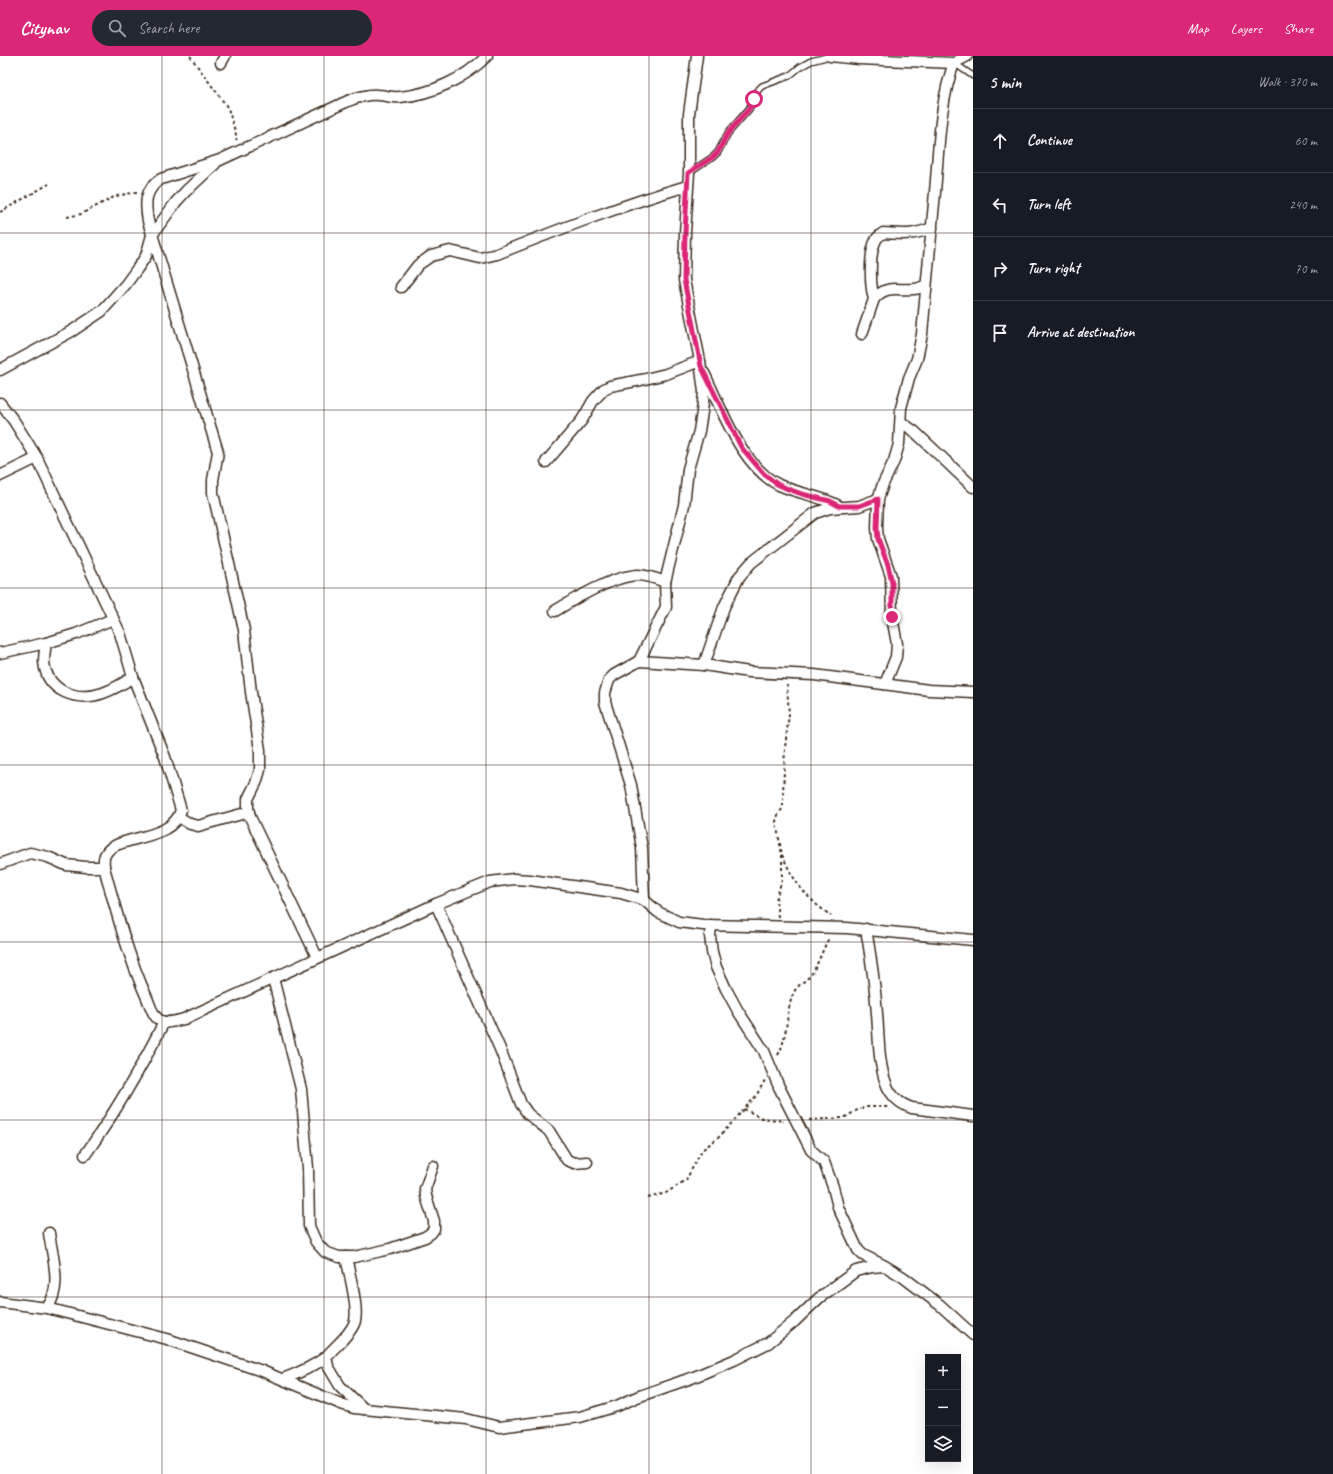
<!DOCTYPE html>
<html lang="en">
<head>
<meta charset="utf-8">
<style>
	body { margin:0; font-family:Caveat,sans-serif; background:#242831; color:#f1f3f6 }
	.controls { position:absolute; right:12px; bottom:12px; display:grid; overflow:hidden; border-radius:0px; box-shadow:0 4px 16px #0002 }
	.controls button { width:36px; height:36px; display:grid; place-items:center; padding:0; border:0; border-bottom:1px solid #363941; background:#171b24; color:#f1f3f6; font:20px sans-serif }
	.stop { position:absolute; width:12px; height:12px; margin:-9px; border:3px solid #db2777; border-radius:50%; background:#fff }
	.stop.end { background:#db2777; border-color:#fff; box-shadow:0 1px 4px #0008 }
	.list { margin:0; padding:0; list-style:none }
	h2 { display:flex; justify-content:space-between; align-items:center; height:52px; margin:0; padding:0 16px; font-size:17px }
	h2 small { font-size:13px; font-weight:400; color:#9ea1a6 }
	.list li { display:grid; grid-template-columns:26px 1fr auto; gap:12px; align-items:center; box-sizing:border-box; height:64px; padding:0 16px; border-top:1px solid #363941 }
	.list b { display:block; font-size:15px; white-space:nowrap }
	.list em { font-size:13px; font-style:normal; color:#9ea1a6 }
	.icon { flex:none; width:22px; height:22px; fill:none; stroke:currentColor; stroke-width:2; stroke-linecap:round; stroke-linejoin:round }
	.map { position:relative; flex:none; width:973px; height:1418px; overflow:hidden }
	header { display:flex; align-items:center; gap:24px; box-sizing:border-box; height:56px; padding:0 20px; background:#db2777; color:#fff }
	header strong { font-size:19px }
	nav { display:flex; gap:22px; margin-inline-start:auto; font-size:14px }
	.search { width:280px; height:36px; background:#242831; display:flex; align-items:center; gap:10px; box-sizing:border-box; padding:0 14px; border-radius:22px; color:#9ea1a6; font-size:15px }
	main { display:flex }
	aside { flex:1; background:#171b24 }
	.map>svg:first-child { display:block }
</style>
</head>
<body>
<header>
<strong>Citynav</strong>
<div class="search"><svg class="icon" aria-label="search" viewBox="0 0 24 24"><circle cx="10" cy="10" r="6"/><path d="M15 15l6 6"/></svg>Search here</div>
<nav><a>Map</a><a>Layers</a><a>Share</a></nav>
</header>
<main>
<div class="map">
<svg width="973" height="1418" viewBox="0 0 973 1418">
	<rect width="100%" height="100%" fill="#fff"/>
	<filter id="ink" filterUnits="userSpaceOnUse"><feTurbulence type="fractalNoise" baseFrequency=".025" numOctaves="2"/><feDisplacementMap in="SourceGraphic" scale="8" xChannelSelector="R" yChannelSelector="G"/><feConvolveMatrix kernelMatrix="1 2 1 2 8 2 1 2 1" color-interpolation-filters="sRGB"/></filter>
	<g filter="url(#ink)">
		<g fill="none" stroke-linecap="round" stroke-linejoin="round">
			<g stroke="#3b2a1e" stroke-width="8">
				<g id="service">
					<path d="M 954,7 L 973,20"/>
					<path d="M 689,117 L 713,101 L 718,96 L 728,77 L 749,53 L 758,34 L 762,30 L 789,20 L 800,11 L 811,5 L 830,0"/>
				</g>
			</g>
			<g stroke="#3b2a1e" stroke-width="13">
				<g id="minor">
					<path d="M 830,0 L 859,3 L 954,7 L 967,0"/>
					<path d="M 221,7 L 225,0"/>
					<path d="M 401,231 L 418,209 L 431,200 L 450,195 L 480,202 L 497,198 C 560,173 622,149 687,130"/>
					<path d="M 874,243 C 870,230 869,196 876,184 C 877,181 881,179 883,177 C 904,178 911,180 932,172"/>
					<path d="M 862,278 L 874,243 C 887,228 897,235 914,233 C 918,233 922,231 926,229"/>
					<path d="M 0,314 L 72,275 L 102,255 L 126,228 L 137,213 L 146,200 L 152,179 L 176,146 L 186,135 L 215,108"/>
					<path d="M 704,317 C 722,353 741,410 779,429 C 799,438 821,440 839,450"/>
					<path d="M 0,347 L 14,365 L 37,402 L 120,577 L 133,621 L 165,701 L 181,754 C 172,787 114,778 105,799 C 103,803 104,808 104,811"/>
					<path d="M 901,366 L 914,375 L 973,431"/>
					<path d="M 546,406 L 582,364 L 593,345 L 604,333 L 610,330 L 641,324 L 666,318 L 700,305"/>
					<path d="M 0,420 L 37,402"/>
					<path d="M 555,555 C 575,542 614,520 638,519 C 647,519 657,523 665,526"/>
					<path d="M 46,587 C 45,593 44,600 44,606 C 47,636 77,646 103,637 C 114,633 124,627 133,621"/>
					<path d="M 0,597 L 46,587 L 76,578 L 113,563"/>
					<path d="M 639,605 L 704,609 L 749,616 L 814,619 L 929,634 L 973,636"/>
					<path d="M 704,609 L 724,551 L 739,521 L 751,507 L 815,457 L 830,452 L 859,450 L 878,443"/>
					<path d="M 885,628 L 896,601 L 897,588 L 892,561 L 891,520 L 878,483 L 877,472 L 878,443 L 883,428 L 894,405 L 899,388 L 901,352 L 909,322 L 917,303 L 922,278 C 926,231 931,183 935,136 C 939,92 939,49 954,7"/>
					<path d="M 179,761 L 190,768 L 198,770 L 249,756"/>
					<path d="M 0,808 L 30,797 L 48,801 L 66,809 L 86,811 L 104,811 C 116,855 128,900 147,942 C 150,949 152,958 158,963 C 165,969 176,965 184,963 L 436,848 L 490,826 L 514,823 L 530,824 L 621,837 L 644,844 L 658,856 L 679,866 L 703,869 L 847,872 L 973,884"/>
					<path d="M 644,844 L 642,792 L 631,729 L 605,646 L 605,637 L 609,624 L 614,619 L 639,605 L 666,551 L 665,526 L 684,449 L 688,413 L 699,375 L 702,356 L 704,336 L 700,305 L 684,224 L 685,177 L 689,117 L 689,58 L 697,0"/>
					<path d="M 436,848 L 500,993 L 521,1048 L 528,1058 L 549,1075 L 567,1104 L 574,1107 L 587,1106"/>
					<path d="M 711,869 L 710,880 L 712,896 L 716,911 L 726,933 L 738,955 L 764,995 L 779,1031 L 811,1094 L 824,1106 L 833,1131 L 838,1151 L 858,1194 L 863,1199 L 883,1209"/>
					<path d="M 866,873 C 871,902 875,929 877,958 C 879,980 878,1006 886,1027 C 890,1039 900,1048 912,1052 L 973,1060"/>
					<path d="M 317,901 L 250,761 L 248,752 L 248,743 L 256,727 L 260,714 L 260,694 L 251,636 L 244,574 L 213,437 L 213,424 L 218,396 L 148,165 C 145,147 144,134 161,123 L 220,104 L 348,45 C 358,41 367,38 378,39 C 385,39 392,42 400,41 C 432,38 464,23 487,0"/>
					<path d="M 273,922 L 301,1033 L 308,1112 L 309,1170 L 316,1186 L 325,1196 L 339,1201 L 354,1201 L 390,1193 L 425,1181 L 431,1177 L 434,1173 L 434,1165 L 426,1140 L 425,1133 L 433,1110"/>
					<path d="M 85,1099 C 115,1057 141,1012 164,966"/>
					<path d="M 346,1201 C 349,1217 360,1255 354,1268 C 348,1281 335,1290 326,1301 L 328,1310 L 340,1330 L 364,1353 L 466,1363 L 499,1371 L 580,1361 L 617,1350 L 637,1341 L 694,1321 L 734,1304 L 768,1287 L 795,1265 L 819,1242 L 856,1215 L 872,1211 L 885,1210 L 903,1221 L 940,1249 L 973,1279"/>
					<path d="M 0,1246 L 47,1252 C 63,1231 52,1200 49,1177"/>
					<path d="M 47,1252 L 167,1283 L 262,1315 L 341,1348 L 354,1352 L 364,1353"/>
					<path d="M 283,1323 C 299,1317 313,1311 326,1301"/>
				</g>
			</g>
			<g stroke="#3b2a1e" stroke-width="2" stroke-dasharray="3 3" stroke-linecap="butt">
				<path d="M 190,0 L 228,52 L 237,82 L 236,84"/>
				<path d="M 0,156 L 49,128"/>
				<path d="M 67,161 L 81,158 L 116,140 L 137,136"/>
				<path d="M 782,799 C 790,816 798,832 812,844 C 817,850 825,855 831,860"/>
				<path d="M 778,861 L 776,844 L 782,823 L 782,799 L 776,766 L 777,761 L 782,753 L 783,749 L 783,737 L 785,692 L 789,658 L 787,629"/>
				<path d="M 778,999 C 789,979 785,955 794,936 C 798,928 808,924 813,916 C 819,905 823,893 829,882"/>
				<path d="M 744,1053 L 762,1062 L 784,1065"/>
				<path d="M 809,1064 L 844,1062 L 859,1053 L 867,1051 L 890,1051"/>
				<path d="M 648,1142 L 666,1137 L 686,1124 L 702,1094 L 719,1081 L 756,1040 L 765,1024"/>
			</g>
			<use href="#service" stroke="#fff" stroke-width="5"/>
			<use href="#minor" stroke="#fff" stroke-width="10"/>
		</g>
	</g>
	<g fill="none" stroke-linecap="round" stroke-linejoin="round" filter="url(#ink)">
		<path stroke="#db2777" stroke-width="5" d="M 754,43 L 749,53 L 728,77 L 718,96 L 713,101 L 688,117 L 685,177 L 684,224 L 701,310 L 741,391 L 764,418 L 777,428 L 788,433 L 802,438 L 830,445 L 839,450 L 859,450 L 878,443 L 877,472 L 878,483 L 888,509 L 892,527 L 892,561"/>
	</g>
	<path fill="none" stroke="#3b2a1e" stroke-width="1" stroke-opacity="0.55" d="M 162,0 L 162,1418M 324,0 L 324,1418M 486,0 L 486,1418M 649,0 L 649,1418M 811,0 L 811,1418M 0,177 L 973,177M 0,354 L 973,354M 0,532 L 973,532M 0,709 L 973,709M 0,886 L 973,886M 0,1064 L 973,1064M 0,1241 L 973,1241"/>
</svg>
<div class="controls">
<button>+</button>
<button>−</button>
<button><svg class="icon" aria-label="layers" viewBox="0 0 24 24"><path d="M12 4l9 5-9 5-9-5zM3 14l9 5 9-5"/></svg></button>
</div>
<div class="stop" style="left:754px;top:43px"></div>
<div class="stop end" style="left:892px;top:561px"></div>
</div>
<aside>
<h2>5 min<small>Walk · 370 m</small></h2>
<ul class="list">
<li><svg class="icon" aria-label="ahead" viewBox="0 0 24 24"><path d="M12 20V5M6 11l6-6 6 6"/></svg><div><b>Continue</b></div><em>60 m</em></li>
<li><svg class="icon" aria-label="left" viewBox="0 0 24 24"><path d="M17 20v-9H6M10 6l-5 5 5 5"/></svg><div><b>Turn left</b></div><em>240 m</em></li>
<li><svg class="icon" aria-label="right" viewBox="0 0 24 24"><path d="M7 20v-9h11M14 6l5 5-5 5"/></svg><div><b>Turn right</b></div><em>70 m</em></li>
<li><svg class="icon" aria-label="arrive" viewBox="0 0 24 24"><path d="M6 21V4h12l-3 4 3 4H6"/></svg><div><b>Arrive at destination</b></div></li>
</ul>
</aside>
</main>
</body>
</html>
